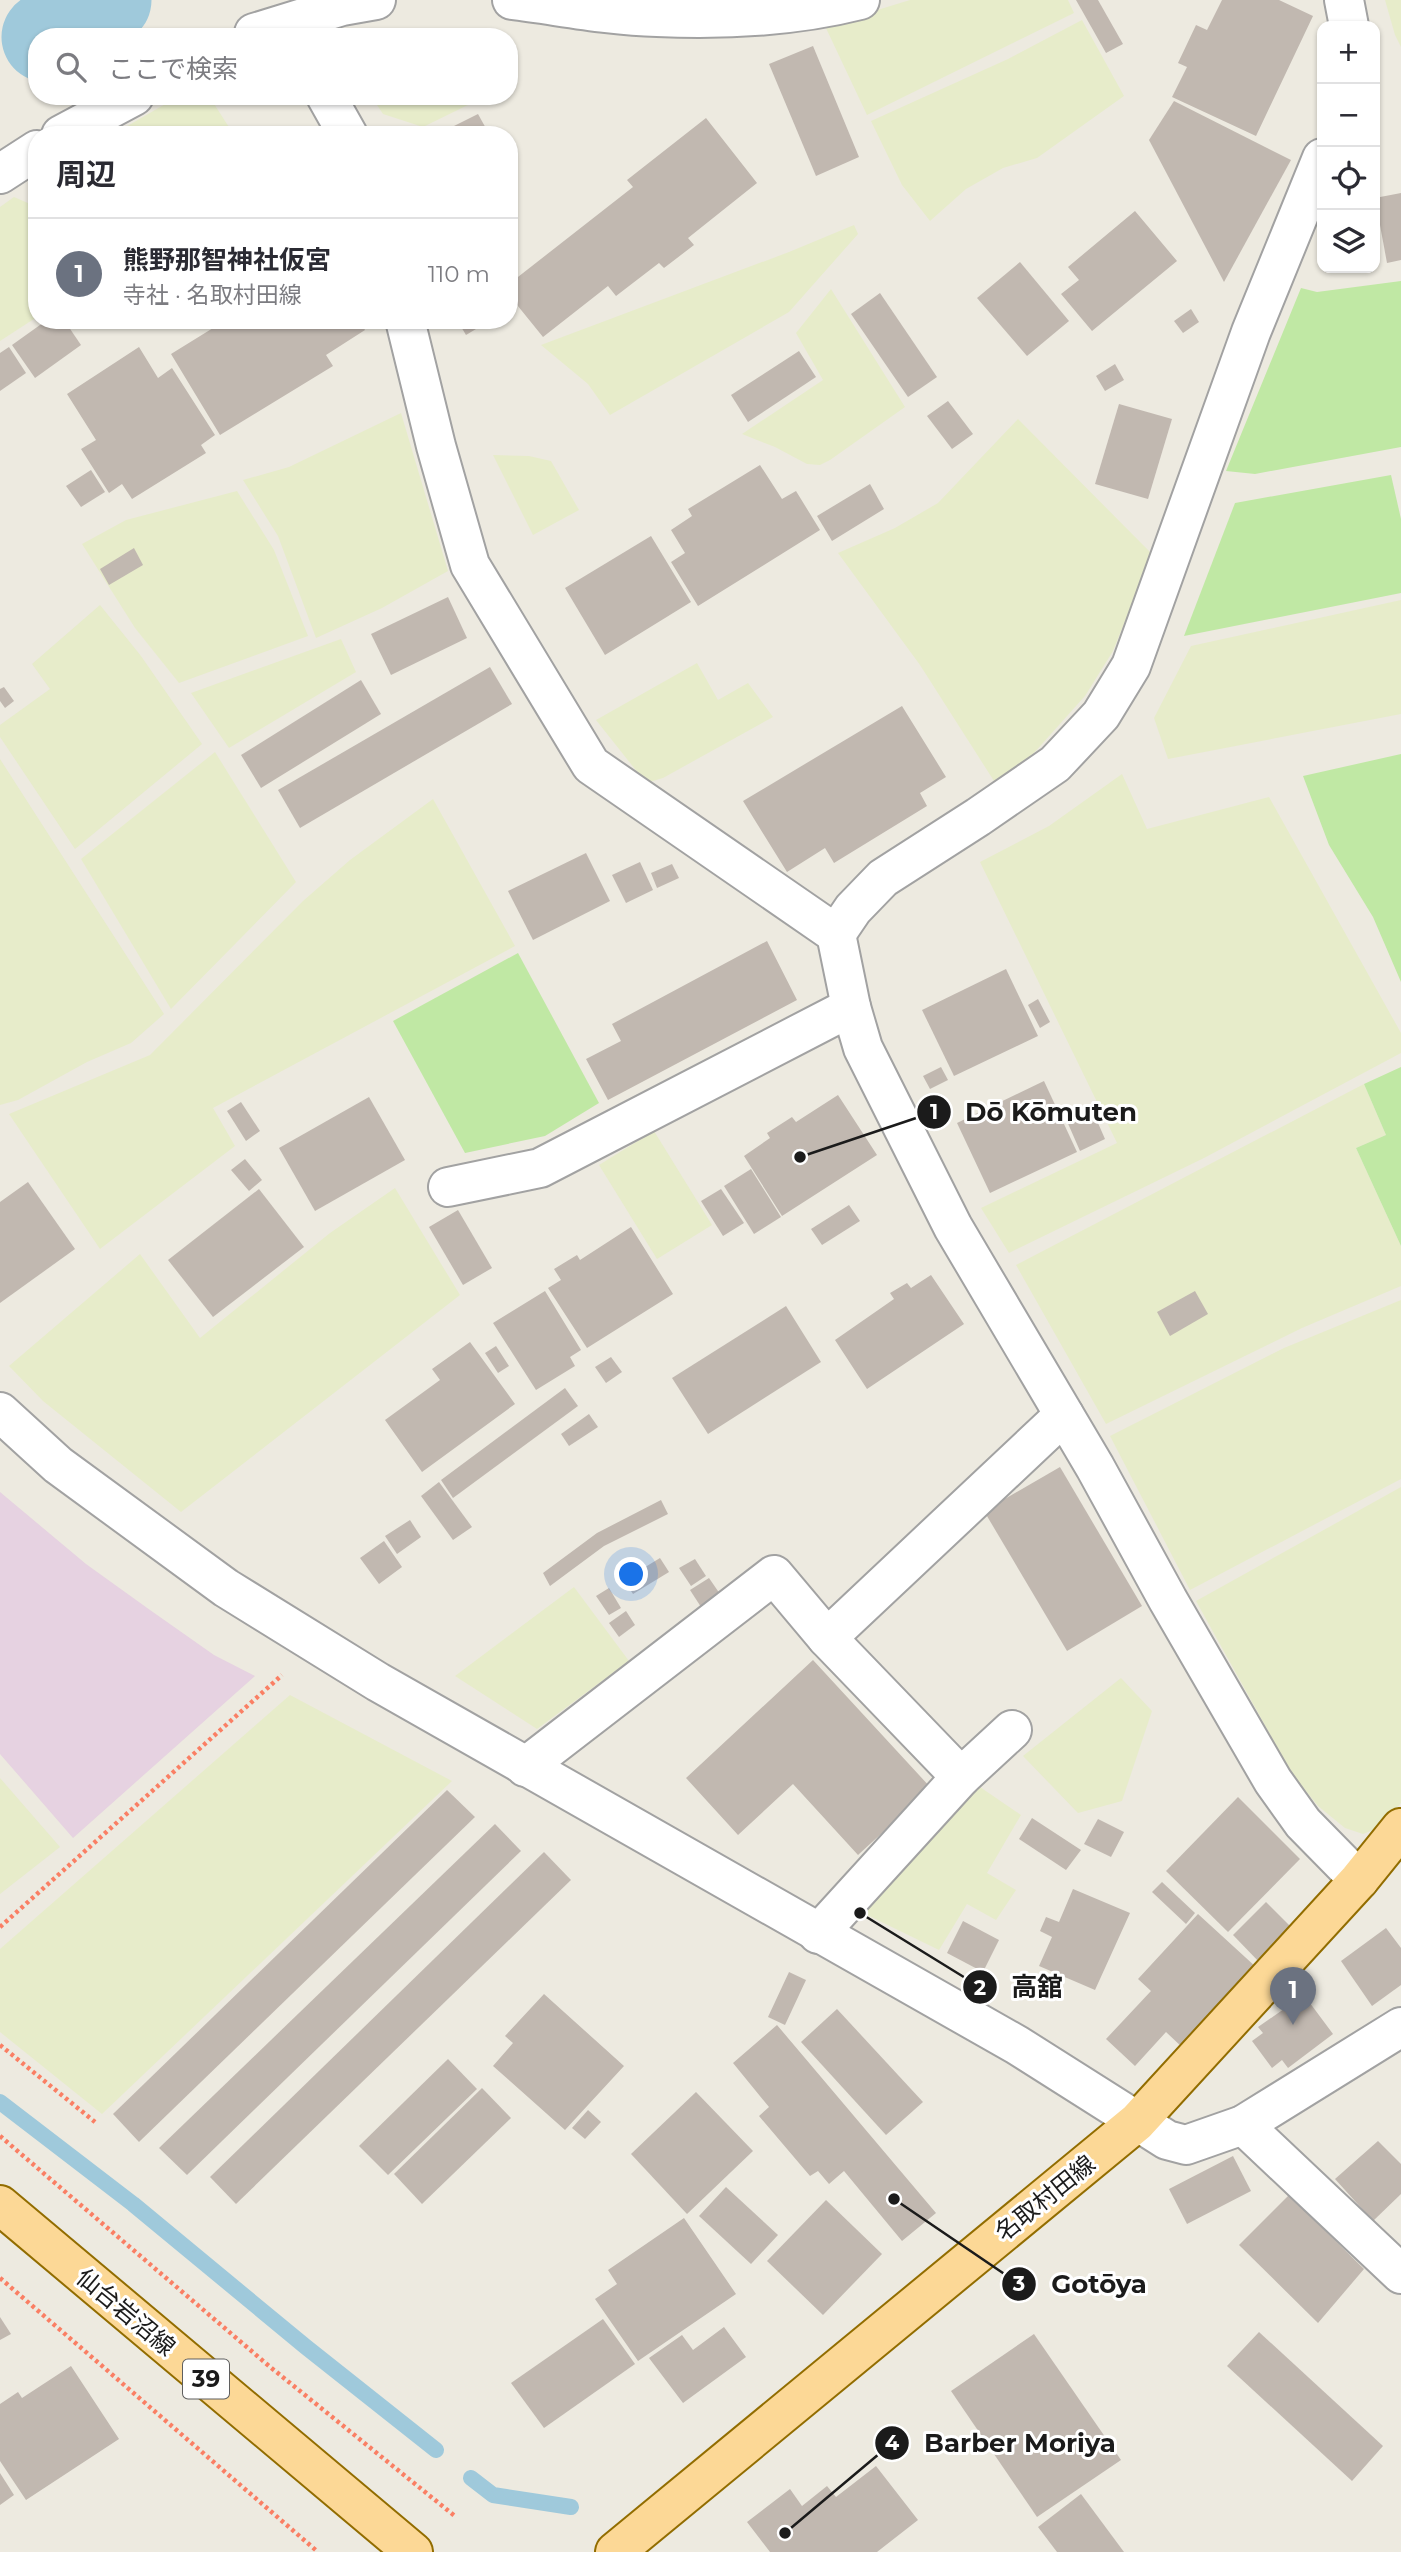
<!DOCTYPE html>
<html lang="ja">
<head>
<meta charset="utf-8">
<style>
	body { margin:0; font-family:Montserrat,"Noto Sans JP",sans-serif; background:#f7f7f7; color:#2b2b33 }
	.controls { position:absolute; right:21px; top:21px; display:grid; overflow:hidden; border-radius:14px; box-shadow:0 2px 5px #0004 }
	.controls button { width:63px; height:63px; display:grid; place-items:center; padding:0; border:0; border-bottom:2px solid #e1e1e2; background:#fff; color:#2b2b33; font:35px sans-serif }
	.you { position:absolute; left:632px; top:1575px; width:24px; height:24px; margin:-18px; border:5px solid #fff; border-radius:50%; background:#1a73e8; box-shadow:0 0 0 10px #1a73e833 }
	.badge { display:grid; place-items:center; width:46px; height:46px; border-radius:50%; background:#c61000; color:#fff; font-size:23px; font-weight:700 }
	.pin { position:absolute; translate:-50% -58px; filter:drop-shadow(0 2px 4px #0008) }
	.pin::after { content:''; position:absolute; top:37px; width:24px; height:21px; background:inherit; clip-path:polygon(0 0,100% 0,50% 100%) }
	.list { margin:0; padding:0; list-style:none }
	h2 { display:flex; justify-content:space-between; align-items:center; height:91px; margin:0; padding:0 28px; font-size:30px }
	h2 small { font-size:23px; font-weight:400; color:#7c7c81 }
	.list li { display:grid; grid-template-columns:46px 1fr auto; gap:21px; align-items:center; box-sizing:border-box; height:112px; padding:0 28px; border-top:2px solid #e1e1e2 }
	.list b { display:block; font-size:26px; white-space:nowrap }
	.list p { margin:0; font-size:23px; white-space:nowrap; color:#7c7c81 }
	.list em { font-size:23px; font-style:normal; color:#7c7c81 }
	.icon { flex:none; width:38px; height:38px; fill:none; stroke:currentColor; stroke-width:2; stroke-linecap:round; stroke-linejoin:round }
	.map { position:relative; flex:none; width:1401px; height:2552px; overflow:hidden }
	.search { position:absolute; background:#fff; box-shadow:0 2px 5px #0004; left:28px; top:28px; width:490px; height:77px; display:flex; align-items:center; gap:18px; box-sizing:border-box; padding:0 24px; border-radius:28px; color:#7c7c81; font-size:26px }
	.panel { position:absolute; background:#fff; box-shadow:0 2px 5px #0004; left:28px; top:126px; width:490px; height:203px; border-radius:28px }
	.map>svg:first-child { display:block }
</style>
</head>
<body>
<div class="map">
<svg width="1401" height="2552" viewBox="0 0 1401 2552">
	<rect width="100%" height="100%" fill="#edeae0"/>
	<path fill="#e6d2e1" d="M 0,1492 L 86,1564 L 150,1610 L 214,1655 L 255,1676 L 73,1838 L 0,1754 Z"/>
	<g fill="#e7ecca">
		<path d="M 910,0 L 1068,0 L 1074,13 L 867,115 L 825,26 Z"/>
		<path d="M 1385,0 L 1401,0 L 1401,47 L 1395,35 Z"/>
		<path d="M 1082,20 L 1124,96 L 1037,158 L 1003,168 L 966,189 L 930,221 L 902,185 L 871,121 L 1008,59 Z"/>
		<path d="M 179,96 L 209,96 L 234,135 L 112,135 Z"/>
		<path d="M 371,96 L 474,96 L 476,101 L 423,127 L 383,114 Z"/>
		<path d="M 14,197 L 37,207 L 37,317 L 0,341 L 0,207 Z"/>
		<path d="M 854,225 L 858,234 L 789,312 L 610,415 L 588,384 L 541,345 L 789,252 Z"/>
		<path d="M 831,289 L 905,407 L 830,460 L 820,465 L 807,464 L 775,447 L 742,434 L 823,380 L 796,333 Z"/>
		<path d="M 401,413 L 448,571 L 382,608 L 316,638 L 278,536 L 243,480 L 289,467 Z"/>
		<path d="M 1018,419 L 1152,554 L 1113,651 L 1085,696 L 1033,754 L 994,781 L 920,665 L 838,553 L 895,528 L 938,503 Z"/>
		<path d="M 493,455 L 529,456 L 551,461 L 579,510 L 533,535 Z"/>
		<path d="M 237,491 L 274,550 L 308,636 L 179,683 L 135,628 L 82,544 L 126,520 Z"/>
		<path d="M 1401,600 L 1401,714 L 1168,759 L 1154,718 L 1191,646 Z"/>
		<path d="M 100,605 L 141,656 L 202,744 L 75,849 L 0,737 L 0,725 L 50,689 L 32,664 Z"/>
		<path d="M 341,639 L 356,672 L 229,748 L 191,693 Z"/>
		<path d="M 697,663 L 718,700 L 748,683 L 773,717 L 663,778 L 646,783 L 596,720 Z"/>
		<path d="M 215,752 L 296,882 L 171,1009 L 81,859 Z"/>
		<path d="M 0,759 L 164,1014 L 131,1043 L 87,1062 L 18,1100 L 0,1105 Z"/>
		<path d="M 1122,774 L 1147,829 L 1269,797 L 1401,1033 L 1401,1053 L 1204,1158 L 1009,1253 L 981,1208 L 1117,1143 L 980,862 L 1049,826 Z"/>
		<path d="M 433,799 L 515,946 L 213,1108 L 235,1146 L 100,1249 L 9,1114 L 150,1055 L 303,901 L 350,860 Z"/>
		<path d="M 1364,1084 L 1386,1135 L 1356,1148 L 1401,1246 L 1401,1286 L 1302,1328 L 1106,1424 L 1016,1265 Z"/>
		<path d="M 654,1131 L 712,1225 L 657,1259 L 599,1165 Z"/>
		<path d="M 395,1188 L 460,1295 L 181,1512 L 43,1401 L 9,1366 L 140,1254 L 200,1338 L 330,1233 Z"/>
		<path d="M 1401,1300 L 1401,1479 L 1190,1590 L 1110,1436 L 1284,1348 Z"/>
		<path d="M 1401,1487 L 1401,1803 L 1378,1828 L 1363,1834 L 1345,1828 L 1318,1806 L 1292,1774 L 1196,1601 Z"/>
		<path d="M 574,1587 L 629,1661 L 537,1729 L 455,1676 Z"/>
		<path d="M 1121,1678 L 1152,1711 L 1122,1801 L 1078,1813 L 1023,1756 Z"/>
		<path d="M 290,1695 L 452,1781 L 102,2114 L 0,2032 L 0,1949 Z"/>
		<path d="M 0,1778 L 60,1847 L 0,1894 Z"/>
		<path d="M 980,1787 L 1021,1815 L 987,1873 L 1016,1890 L 996,1920 L 967,1904 L 939,1950 L 859,1911 Z"/>
	</g>
	<g fill="#c0e8a4">
		<path d="M 1401,281 L 1401,447 L 1255,474 L 1226,471 L 1301,288 L 1317,292 Z"/>
		<path d="M 1391,475 L 1401,519 L 1401,593 L 1184,636 L 1235,503 Z"/>
		<path d="M 1401,754 L 1401,982 L 1373,917 L 1329,845 L 1303,776 Z"/>
		<path d="M 518,953 L 599,1103 L 545,1136 L 465,1153 L 393,1021 Z"/>
		<path d="M 1401,1067 L 1401,1246 L 1356,1148 L 1386,1135 L 1364,1084 Z"/>
	</g>
	<g fill="none" stroke-linecap="round" stroke-linejoin="round">
		<g stroke="#9fc9db" stroke-width="16">
			<path d="M 0,2102 L 133,2204 L 306,2347 L 436,2450"/>
			<path d="M 471,2478 L 493,2495 L 571,2507"/>
		</g>
		<path stroke="#9fc9db" stroke-width="91" d="M 47,37 L 106,0"/>
	</g>
	<g fill="#c1b8b0">
		<path d="M 1076,0 L 1098,0 L 1123,44 L 1106,53 Z"/>
		<path d="M 1222,0 L 1279,0 L 1313,16 L 1256,136 L 1172,97 L 1187,67 L 1178,63 L 1196,25 L 1207,30 Z"/>
		<path d="M 813,46 L 859,157 L 816,176 L 769,64 Z"/>
		<path d="M 1174,101 L 1291,160 L 1224,282 L 1149,140 Z"/>
		<path d="M 478,114 L 488,132 L 483,135 L 458,135 L 454,126 Z"/>
		<path d="M 706,118 L 757,183 L 688,238 L 694,245 L 664,268 L 659,263 L 616,296 L 608,286 L 543,337 L 509,295 L 509,284 L 633,187 L 627,180 Z"/>
		<path d="M 1401,193 L 1401,260 L 1387,263 L 1375,198 Z"/>
		<path d="M 1135,211 L 1177,261 L 1092,331 L 1061,294 L 1079,280 L 1068,267 Z"/>
		<path d="M 1020,262 L 1069,321 L 1027,356 L 977,298 Z"/>
		<path d="M 880,293 L 937,377 L 908,397 L 851,314 Z"/>
		<path d="M 1191,309 L 1199,322 L 1183,333 L 1174,321 Z"/>
		<path d="M 47,320 L 64,320 L 81,345 L 35,378 L 12,345 Z"/>
		<path d="M 226,320 L 359,320 L 365,330 L 326,355 L 333,366 L 220,435 L 171,354 Z"/>
		<path d="M 457,320 L 485,320 L 486,323 L 466,335 Z"/>
		<path d="M 9,347 L 26,373 L 0,391 L 0,353 Z"/>
		<path d="M 139,347 L 158,378 L 172,368 L 215,435 L 201,445 L 206,453 L 132,499 L 122,484 L 109,493 L 81,449 L 96,440 L 67,394 Z"/>
		<path d="M 799,351 L 816,377 L 748,422 L 731,395 Z"/>
		<path d="M 1115,364 L 1124,380 L 1105,391 L 1096,376 Z"/>
		<path d="M 948,401 L 973,434 L 952,449 L 927,416 Z"/>
		<path d="M 1119,404 L 1172,419 L 1148,499 L 1095,484 Z"/>
		<path d="M 760,465 L 782,499 L 796,491 L 820,530 L 698,606 L 671,562 L 685,553 L 671,530 L 692,516 L 688,509 Z"/>
		<path d="M 91,470 L 105,492 L 81,507 L 66,486 Z"/>
		<path d="M 870,484 L 884,509 L 832,541 L 817,516 Z"/>
		<path d="M 651,536 L 691,602 L 605,655 L 565,588 Z"/>
		<path d="M 134,548 L 143,565 L 109,585 L 100,569 Z"/>
		<path d="M 448,597 L 467,638 L 391,675 L 371,634 Z"/>
		<path d="M 490,667 L 512,704 L 300,828 L 278,790 Z"/>
		<path d="M 361,680 L 381,714 L 261,788 L 241,755 Z"/>
		<path d="M 4,687 L 14,701 L 5,708 L 0,701 L 0,689 Z"/>
		<path d="M 902,706 L 946,777 L 920,793 L 927,806 L 834,863 L 825,848 L 787,872 L 743,801 Z"/>
		<path d="M 586,853 L 610,901 L 533,940 L 508,891 Z"/>
		<path d="M 640,862 L 653,890 L 626,903 L 612,875 Z"/>
		<path d="M 672,864 L 679,878 L 657,888 L 651,873 Z"/>
		<path d="M 767,941 L 797,1000 L 608,1100 L 586,1059 L 621,1041 L 612,1024 Z"/>
		<path d="M 1006,969 L 1038,1036 L 954,1076 L 922,1010 Z"/>
		<path d="M 1038,999 L 1050,1022 L 1040,1028 L 1028,1005 Z"/>
		<path d="M 941,1067 L 948,1080 L 930,1089 L 923,1076 Z"/>
		<path d="M 1044,1081 L 1077,1152 L 990,1193 L 957,1123 Z"/>
		<path d="M 838,1095 L 877,1155 L 782,1216 L 744,1156 L 770,1138 L 767,1133 L 792,1117 L 796,1122 Z"/>
		<path d="M 369,1097 L 405,1160 L 315,1211 L 279,1148 Z"/>
		<path d="M 241,1102 L 260,1131 L 246,1141 L 227,1111 Z"/>
		<path d="M 1091,1107 L 1105,1139 L 1080,1151 L 1066,1119 Z"/>
		<path d="M 245,1159 L 262,1180 L 249,1191 L 231,1170 Z"/>
		<path d="M 751,1169 L 781,1217 L 754,1234 L 724,1186 Z"/>
		<path d="M 28,1182 L 75,1249 L 0,1303 L 0,1202 Z"/>
		<path d="M 259,1189 L 304,1247 L 213,1317 L 168,1260 Z"/>
		<path d="M 721,1189 L 744,1223 L 723,1236 L 701,1201 Z"/>
		<path d="M 849,1205 L 860,1221 L 822,1245 L 811,1229 Z"/>
		<path d="M 458,1210 L 492,1268 L 463,1285 L 429,1227 Z"/>
		<path d="M 631,1227 L 673,1294 L 587,1348 L 548,1288 L 561,1280 L 554,1269 L 577,1255 L 580,1260 Z"/>
		<path d="M 931,1275 L 964,1324 L 867,1389 L 835,1340 L 894,1299 L 890,1293 L 907,1283 L 911,1288 Z"/>
		<path d="M 545,1291 L 581,1350 L 570,1357 L 575,1366 L 536,1390 L 493,1323 Z"/>
		<path d="M 1195,1291 L 1208,1314 L 1170,1336 L 1157,1312 Z"/>
		<path d="M 786,1306 L 821,1362 L 708,1434 L 672,1378 Z"/>
		<path d="M 470,1342 L 515,1404 L 422,1472 L 385,1420 L 440,1380 L 432,1369 Z"/>
		<path d="M 496,1346 L 509,1366 L 498,1373 L 485,1353 Z"/>
		<path d="M 611,1357 L 622,1372 L 606,1383 L 595,1367 Z"/>
		<path d="M 565,1388 L 578,1406 L 453,1498 L 441,1480 Z"/>
		<path d="M 589,1414 L 598,1427 L 569,1446 L 561,1434 Z"/>
		<path d="M 1060,1467 L 1142,1606 L 1067,1651 L 984,1511 Z"/>
		<path d="M 439,1482 L 472,1527 L 453,1540 L 421,1496 Z"/>
		<path d="M 661,1500 L 668,1514 L 604,1546 L 550,1586 L 543,1573 L 597,1533 Z"/>
		<path d="M 410,1520 L 421,1537 L 397,1554 L 385,1536 Z"/>
		<path d="M 384,1541 L 402,1567 L 379,1584 L 360,1558 Z"/>
		<path d="M 660,1558 L 669,1572 L 633,1594 L 624,1580 Z"/>
		<path d="M 695,1559 L 706,1576 L 691,1586 L 679,1568 Z"/>
		<path d="M 709,1578 L 720,1594 L 701,1607 L 690,1590 Z"/>
		<path d="M 609,1588 L 621,1608 L 609,1615 L 596,1596 Z"/>
		<path d="M 626,1611 L 635,1625 L 619,1637 L 609,1623 Z"/>
		<path d="M 813,1660 L 931,1788 L 858,1855 L 793,1784 L 738,1835 L 686,1778 Z"/>
		<path d="M 447,1790 L 475,1817 L 139,2142 L 113,2114 Z"/>
		<path d="M 1238,1797 L 1300,1859 L 1228,1932 L 1166,1871 Z"/>
		<path d="M 1032,1818 L 1081,1850 L 1066,1870 L 1019,1839 Z"/>
		<path d="M 1098,1819 L 1124,1832 L 1111,1857 L 1084,1844 Z"/>
		<path d="M 495,1824 L 521,1851 L 187,2175 L 159,2148 Z"/>
		<path d="M 544,1852 L 571,1880 L 236,2204 L 210,2177 Z"/>
		<path d="M 1162,1882 L 1195,1913 L 1186,1924 L 1152,1892 Z"/>
		<path d="M 1073,1889 L 1130,1913 L 1095,1990 L 1039,1966 L 1052,1937 L 1040,1931 L 1046,1917 L 1059,1922 Z"/>
		<path d="M 1266,1902 L 1295,1931 L 1262,1965 L 1233,1935 Z"/>
		<path d="M 1198,1914 L 1257,1968 L 1183,2048 L 1166,2032 L 1135,2066 L 1106,2039 L 1151,1991 L 1138,1979 Z"/>
		<path d="M 963,1921 L 999,1940 L 983,1972 L 947,1953 Z"/>
		<path d="M 1386,1928 L 1401,1948 L 1401,1985 L 1372,2006 L 1341,1961 Z"/>
		<path d="M 789,1972 L 806,1980 L 785,2025 L 768,2017 Z"/>
		<path d="M 544,1994 L 624,2066 L 565,2130 L 493,2066 L 513,2043 L 505,2036 Z"/>
		<path d="M 1304,1995 L 1333,2034 L 1288,2068 L 1282,2060 L 1272,2068 L 1252,2041 L 1263,2033 L 1258,2027 Z"/>
		<path d="M 837,2009 L 923,2102 L 886,2135 L 801,2042 Z"/>
		<path d="M 777,2025 L 936,2213 L 902,2241 L 844,2171 L 829,2184 L 818,2171 L 810,2176 L 759,2116 L 769,2107 L 733,2063 Z"/>
		<path d="M 448,2059 L 477,2089 L 388,2175 L 359,2146 Z"/>
		<path d="M 482,2088 L 511,2118 L 422,2204 L 394,2174 Z"/>
		<path d="M 696,2092 L 753,2151 L 687,2214 L 631,2154 Z"/>
		<path d="M 588,2110 L 601,2122 L 585,2139 L 572,2128 Z"/>
		<path d="M 1378,2141 L 1401,2164 L 1401,2194 L 1373,2221 L 1335,2179 Z"/>
		<path d="M 1233,2156 L 1251,2191 L 1187,2224 L 1169,2189 Z"/>
		<path d="M 726,2187 L 778,2235 L 751,2264 L 699,2216 Z"/>
		<path d="M 1289,2195 L 1364,2269 L 1318,2323 L 1239,2245 Z"/>
		<path d="M 826,2200 L 882,2254 L 823,2315 L 767,2261 Z"/>
		<path d="M 684,2218 L 736,2294 L 638,2361 L 595,2299 L 617,2284 L 608,2270 Z"/>
		<path d="M 0,2317 L 11,2334 L 0,2340 Z"/>
		<path d="M 603,2319 L 635,2364 L 544,2428 L 511,2383 Z"/>
		<path d="M 724,2327 L 746,2357 L 683,2403 L 649,2358 L 682,2335 L 693,2350 Z"/>
		<path d="M 1259,2332 L 1383,2446 L 1352,2481 L 1227,2366 Z"/>
		<path d="M 1034,2334 L 1121,2460 L 1037,2517 L 951,2391 Z"/>
		<path d="M 71,2366 L 119,2439 L 26,2500 L 0,2461 L 0,2404 L 18,2392 L 22,2398 Z"/>
		<path d="M 876,2466 L 918,2520 L 877,2552 L 770,2552 L 747,2522 L 790,2489 L 802,2506 L 827,2486 L 836,2497 Z"/>
		<path d="M 0,2473 L 14,2495 L 0,2505 Z"/>
		<path d="M 1081,2494 L 1124,2552 L 1057,2552 L 1038,2527 Z"/>
	</g>
	<g fill="none" stroke-linecap="round" stroke-linejoin="round">
		<g stroke="#a2a2a2" stroke-width="42">
			<g id="minor">
				<path d="M 512,0 C 560,6 609,16 657,17 C 725,20 793,17 860,0"/>
				<path d="M 1344,0 L 1349,26"/>
				<path d="M 254,33 L 342,6 L 376,0"/>
				<path d="M 326,96 L 348,135"/>
				<path d="M 61,135 L 134,96"/>
				<path d="M 0,174 L 37,150"/>
				<path d="M 405,320 L 436,446 L 470,565 L 591,765 L 836,934 L 851,1007 L 863,1048 L 953,1227 L 1095,1467 L 1168,1600 L 1273,1781 L 1303,1823 L 1359,1880"/>
				<path d="M 836,934 L 853,909 L 883,878 L 978,817 L 1055,764 L 1101,715 L 1131,666 L 1251,332 L 1322,158"/>
				<path d="M 448,1187 L 540,1168 L 851,1007"/>
				<path d="M 0,1412 L 58,1465 L 226,1588 L 378,1682 L 1017,2045 L 1167,2140 L 1186,2145 L 1243,2125 L 1401,2027"/>
				<path d="M 525,1767 L 774,1575 L 827,1638"/>
				<path d="M 961,1777 L 1012,1730"/>
				<path d="M 818,1934 L 961,1777 L 827,1638 L 1064,1415"/>
				<path d="M 1243,2125 L 1401,2274"/>
			</g>
		</g>
		<g stroke="#926d00" stroke-width="42">
			<g id="major">
				<path d="M 0,2205 L 413,2552"/>
				<path d="M 615,2552 L 1137,2122 L 1359,1880 L 1401,1828"/>
			</g>
		</g>
		<g stroke="#fa7f64" stroke-width="4.5" stroke-dasharray="3.5 3.5" stroke-linecap="butt">
			<path d="M 0,1927 L 282,1675"/>
			<path d="M 0,2045 L 95,2122"/>
			<path d="M 0,2136 L 269,2366 L 456,2517"/>
			<path d="M 0,2278 L 318,2552"/>
		</g>
		<use href="#minor" stroke="#fff" stroke-width="38"/>
		<use href="#major" stroke="#fcd896" stroke-width="38"/>
	</g>
	<g text-anchor="middle" dominant-baseline="central" stroke-width="6" stroke-linejoin="round" paint-order="stroke">
		<rect fill="#fff" stroke="#5f5f5f" stroke-width="2" x="183" y="2359.5" width="46" height="39" rx="5"/>
		<g font-size="23" font-weight="bold" fill="#1b1b1b">
			<text x="206" y="2379">39</text>
		</g>
		<g font-size="24" fill="#1b1b1b" stroke="#fff">
			<text transform="translate(1045 2198) rotate(-39)">名取村田線</text>
			<text transform="translate(126 2312) rotate(40)">仙台岩沼線</text>
		</g>
	</g>
	<path fill="none" stroke="#1b1b1b" stroke-width="2.5" d="M800 1157L934 1112M860 1913L980 1987M894 2199L1019 2284M785 2533L892 2443"/>
	<g fill="#1b1b1b" stroke="#fff" stroke-width="2.5">
		<circle cx="800" cy="1157" r="7"/>
		<circle cx="860" cy="1913" r="7"/>
		<circle cx="894" cy="2199" r="7"/>
		<circle cx="785" cy="2533" r="7"/>
		<circle cx="934" cy="1112" r="18"/>
		<circle cx="980" cy="1987" r="18"/>
		<circle cx="1019" cy="2284" r="18"/>
		<circle cx="892" cy="2443" r="18"/>
	</g>
	<g font-size="21" text-anchor="middle" font-weight="bold" fill="#fff">
		<text x="934" y="1119">1</text>
		<text x="980" y="1995">2</text>
		<text x="1019" y="2291">3</text>
		<text x="892" y="2450">4</text>
	</g>
	<g font-size="26" text-anchor="middle" font-weight="bold" fill="#1b1b1b" stroke="#fff" stroke-width="6" stroke-linejoin="round" paint-order="stroke">
		<text x="1051" y="1121">Dō Kōmuten</text>
		<text x="1037" y="1996">高舘</text>
		<text x="1099" y="2293">Gotōya</text>
		<text x="1020" y="2452">Barber Moriya</text>
	</g>
</svg>
<div class="controls">
<button>+</button>
<button>−</button>
<button><svg class="icon" aria-label="locate" viewBox="0 0 24 24"><circle cx="12" cy="12" r="6"/><path d="M12 2v4M12 18v4M2 12h4M18 12h4"/></svg></button>
<button><svg class="icon" aria-label="layers" viewBox="0 0 24 24"><path d="M12 4l9 5-9 5-9-5zM3 14l9 5 9-5"/></svg></button>
</div>
<div class="you"></div>
<div class="pin badge" style="left:1293px;top:2025px;background:#6b7280">1</div>
<div class="search"><svg class="icon" aria-label="search" viewBox="0 0 24 24"><circle cx="10" cy="10" r="6"/><path d="M15 15l6 6"/></svg>ここで検索</div>
<section class="panel">
<h2>周辺<small></small></h2>
<ul class="list">
<li><span class="badge" style="background:#6b7280">1</span><div><b>熊野那智神社仮宮</b><p>寺社 · 名取村田線</p></div><em>110 m</em></li>
</ul>
</section>
</div>
</body>
</html>
